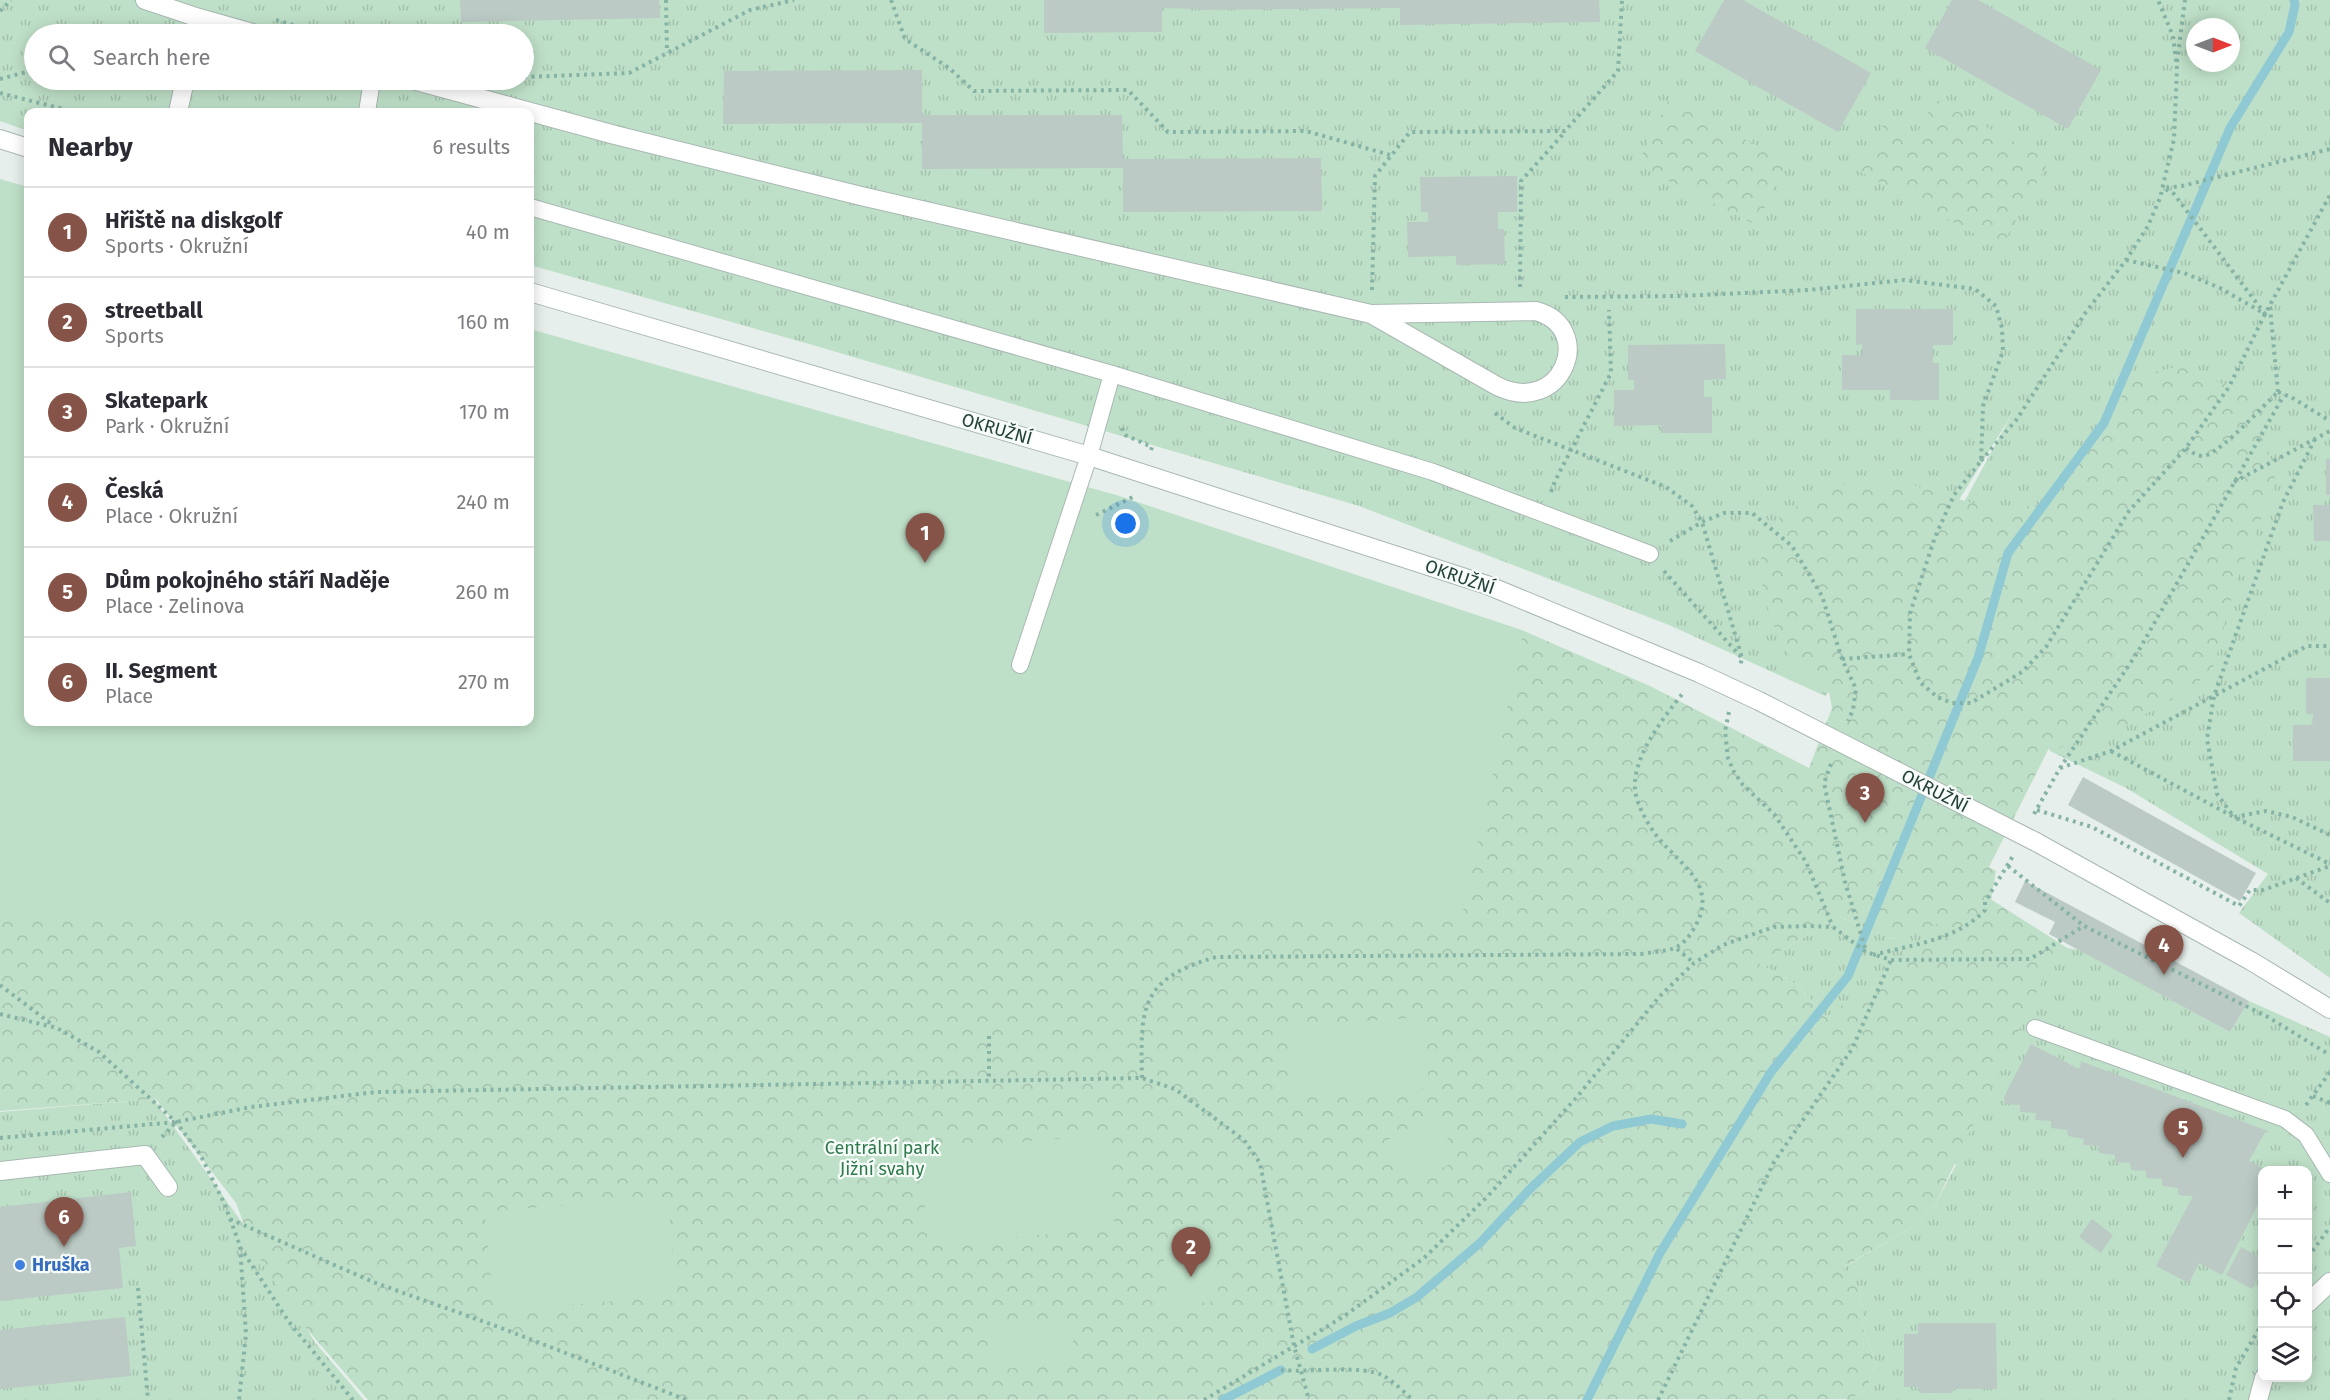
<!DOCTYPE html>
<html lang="en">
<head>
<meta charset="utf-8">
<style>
	body { margin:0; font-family:"Fira Sans",sans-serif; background:#f2f2f3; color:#2b2b33 }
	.controls { position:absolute; right:18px; bottom:18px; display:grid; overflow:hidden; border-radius:12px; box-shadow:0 3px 15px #0003 }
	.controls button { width:54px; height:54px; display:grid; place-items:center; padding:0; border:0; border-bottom:2px solid #e1e1e2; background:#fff; color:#2b2b33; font:30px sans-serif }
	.compass { position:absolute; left:2186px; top:18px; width:54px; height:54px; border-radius:50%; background:#fff; box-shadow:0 3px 15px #0003; rotate:90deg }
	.you { position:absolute; left:1126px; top:524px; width:21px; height:21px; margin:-15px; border:4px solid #fff; border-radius:50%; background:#1a73e8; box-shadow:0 0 0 9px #1a73e833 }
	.badge { display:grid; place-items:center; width:39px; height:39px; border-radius:50%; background:#855347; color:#fff; font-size:20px; font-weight:700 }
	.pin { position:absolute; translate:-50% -50px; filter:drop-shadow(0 2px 3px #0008) }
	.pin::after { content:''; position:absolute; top:32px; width:21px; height:18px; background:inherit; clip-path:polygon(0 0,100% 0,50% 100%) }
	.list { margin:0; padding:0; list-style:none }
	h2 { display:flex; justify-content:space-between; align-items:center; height:78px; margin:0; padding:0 24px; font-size:26px }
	h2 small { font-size:20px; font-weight:400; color:#7c7c81 }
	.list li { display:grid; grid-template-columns:39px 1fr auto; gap:18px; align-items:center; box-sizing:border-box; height:90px; padding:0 24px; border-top:2px solid #e1e1e2 }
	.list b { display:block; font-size:22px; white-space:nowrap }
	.list p { margin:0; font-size:20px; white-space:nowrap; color:#7c7c81 }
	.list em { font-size:20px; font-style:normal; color:#7c7c81 }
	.icon { flex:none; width:33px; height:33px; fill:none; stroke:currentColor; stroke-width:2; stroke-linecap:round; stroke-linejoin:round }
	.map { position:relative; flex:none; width:2330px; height:1400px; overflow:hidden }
	.search { position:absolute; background:#fff; box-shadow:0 3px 15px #0003; left:24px; top:24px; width:510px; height:66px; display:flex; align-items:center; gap:15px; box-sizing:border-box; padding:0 21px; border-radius:33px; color:#7c7c81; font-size:22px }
	.panel { position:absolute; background:#fff; box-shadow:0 3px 15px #0003; left:24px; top:108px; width:510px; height:618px; border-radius:12px }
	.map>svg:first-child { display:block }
</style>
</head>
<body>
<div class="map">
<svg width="2330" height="1400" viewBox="0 0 2330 1400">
	<defs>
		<pattern id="grass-tufts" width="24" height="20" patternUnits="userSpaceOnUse" patternTransform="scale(1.5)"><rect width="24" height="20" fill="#bfe0c8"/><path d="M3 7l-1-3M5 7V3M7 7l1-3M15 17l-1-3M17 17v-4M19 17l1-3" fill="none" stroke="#a4c1ad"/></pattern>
		<pattern id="forest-crowns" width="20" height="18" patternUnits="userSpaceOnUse" patternTransform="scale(1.5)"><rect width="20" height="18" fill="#bfe0c8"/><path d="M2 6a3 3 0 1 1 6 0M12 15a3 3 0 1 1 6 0" fill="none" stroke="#a4c1ad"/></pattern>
	</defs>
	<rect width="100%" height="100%" fill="#e6efeb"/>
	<g fill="url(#grass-tufts)" fill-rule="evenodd">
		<path d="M 0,0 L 2330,0 L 2330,978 L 2239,913 L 2268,874 L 2126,788 L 2050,751 L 1937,552 L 2012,414 L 1904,589 L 1825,696 L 1669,625 L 1359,506 L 816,346 L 530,265 L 530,112 L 28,112 L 28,131 L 0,121 ZM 2195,27 L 2231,27 L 2231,63 L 2195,63 ZM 34,34 L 524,34 L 524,80 L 34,80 Z"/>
		<path d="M 1992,900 L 2067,948 L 2080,950 L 2230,1032 L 2249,1001 L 2330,1037 L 2330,1400 L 1846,1400 L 1866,1390 L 1876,1362 L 1863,1329 L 1860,1293 L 1842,1268 L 1909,1229 L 1935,1205 L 1956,1165 L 1799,986 L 1759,963 L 1840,917 L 1891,939 L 1965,914 ZM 2262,1170 L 2308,1170 L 2308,1378 L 2262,1378 Z"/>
		<path d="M 154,1099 L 265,1255 L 314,1341 L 364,1400 L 0,1400 L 0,1112 Z"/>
	</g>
	<g fill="url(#forest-crowns)" fill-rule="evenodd">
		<path d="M 1935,99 L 2049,161 L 2001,248 L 1859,171 L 1884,123 L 1914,139 Z"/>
		<path d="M 1668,101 L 1788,161 L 1756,225 L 1637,165 Z"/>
		<path d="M 2181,366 L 2255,398 L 2276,482 L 2235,584 L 2212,673 L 2128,725 L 2050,751 L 2049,748 L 1989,867 L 1996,871 L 1991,900 L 2067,948 L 2046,973 L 1935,1205 L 1909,1229 L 1843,1267 L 1860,1293 L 1863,1329 L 1876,1362 L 1866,1390 L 1850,1399 L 368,1400 L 306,1328 L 253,1249 L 236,1203 L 156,1099 L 0,1111 L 0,818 L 530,722 L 1116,495 L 1524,631 L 1650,686 L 1809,768 L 1832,708 L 1829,692 L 1825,696 L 1781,646 L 1765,600 L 1759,563 L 1780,516 L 1830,486 L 1900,481 L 1998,511 L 2064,501 L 2080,455 L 2136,376 ZM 1965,915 L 1826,1017 L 1799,986 L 1759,963 L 1840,917 L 1891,939 Z"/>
	</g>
	<g fill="#bfe0c8">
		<path d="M 0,179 L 28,187 L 28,722 L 530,722 L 530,329 L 1116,495 L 1524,631 L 1462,915 L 0,917 Z"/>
		<path d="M 1424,1017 L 1429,1088 L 1293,1097 L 1288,1027 Z"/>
		<path d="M 1434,1114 L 1459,1159 L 1410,1186 L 1386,1141 Z"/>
		<path d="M 1107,1134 L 1115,1228 L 928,1245 L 920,1152 Z"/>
		<path d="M 668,1197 L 676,1296 L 494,1311 L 485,1212 Z"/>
		<path d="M 1214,1248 L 1219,1301 L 1168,1306 L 1163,1252 Z"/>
		<path d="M 1071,1320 L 1075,1362 L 991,1370 L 987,1328 Z"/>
	</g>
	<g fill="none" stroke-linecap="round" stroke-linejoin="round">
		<g stroke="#8ec9d4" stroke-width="9">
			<path d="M 1312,1349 L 1356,1326 L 1390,1313 L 1417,1297 L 1480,1243 L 1530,1189 L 1580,1142 L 1613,1126 L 1651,1119 L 1682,1124"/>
			<path d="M 1223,1400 L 1281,1370"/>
			<path d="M 1587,1400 L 1660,1253 L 1771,1072 L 1848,976 L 1978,658 L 2008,553 L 2104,423 L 2230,128 L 2289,32 L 2295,5 L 2294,0"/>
		</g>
	</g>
	<g fill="#bbcac4">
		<path d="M 460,0 L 659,0 L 660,18 L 461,22 Z"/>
		<path d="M 1044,0 L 1599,0 L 1600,22 L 1400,25 L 1400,8 L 1200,10 L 1200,9 L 1162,8 L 1162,32 L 1044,33 Z"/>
		<path d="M 1724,0 L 1743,0 L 1871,73 L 1838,132 L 1695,51 Z"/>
		<path d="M 1952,0 L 1978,0 L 2101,70 L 2068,129 L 1925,48 Z"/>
		<path d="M 922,70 L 922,115 L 1122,115 L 1123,159 L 1321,158 L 1322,211 L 1123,212 L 1123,168 L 922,169 L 922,123 L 723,124 L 724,71 Z"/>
		<path d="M 1517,176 L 1517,212 L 1498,212 L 1498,229 L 1504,229 L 1505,264 L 1456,265 L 1456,256 L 1408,257 L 1407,222 L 1428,222 L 1428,212 L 1421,212 L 1420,177 Z"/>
		<path d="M 1856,309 L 1953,309 L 1953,345 L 1933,345 L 1933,363 L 1939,363 L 1939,400 L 1890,400 L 1890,390 L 1842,390 L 1842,355 L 1862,355 L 1862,344 L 1856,345 Z"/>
		<path d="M 1725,344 L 1726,379 L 1704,380 L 1704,397 L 1712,397 L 1712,433 L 1661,433 L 1661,425 L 1614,426 L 1614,390 L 1634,390 L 1634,380 L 1628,380 L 1628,345 Z"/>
		<rect x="2326" y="459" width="4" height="36"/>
		<path d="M 2313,505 L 2330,505 L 2330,541 L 2314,541 Z"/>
		<path d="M 2306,678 L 2330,678 L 2330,761 L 2293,761 L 2293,725 L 2312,725 L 2313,714 L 2306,714 Z"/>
		<path d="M 2083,777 L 2256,873 L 2240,901 L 2068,805 Z"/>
		<path d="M 2025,881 L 2249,1001 L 2230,1032 L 2049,934 L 2055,922 L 2015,902 Z"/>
		<path d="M 2031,1044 L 2079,1069 L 2081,1064 L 2080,1061 L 2268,1131 L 2267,1133 L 2265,1132 L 2249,1161 L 2267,1170 L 2262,1170 L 2262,1197 L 2222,1275 L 2199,1263 L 2189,1283 L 2156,1266 L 2193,1196 L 2178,1195 L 2178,1188 L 2162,1186 L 2162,1179 L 2146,1178 L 2146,1171 L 2131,1170 L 2130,1163 L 2115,1162 L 2115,1155 L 2099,1153 L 2099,1146 L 2083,1145 L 2084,1139 L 2068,1136 L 2067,1130 L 2051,1128 L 2051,1121 L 2035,1120 L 2036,1113 L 2020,1112 L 2020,1105 L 2005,1104 L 2004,1097 Z"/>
		<path d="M 131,1192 L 136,1246 L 119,1248 L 123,1288 L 0,1301 L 0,1207 Z"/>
		<path d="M 2092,1219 L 2113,1235 L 2101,1253 L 2079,1237 Z"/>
		<path d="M 2241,1247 L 2262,1259 L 2262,1269 L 2252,1289 L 2226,1275 Z"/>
		<path d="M 125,1317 L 131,1376 L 0,1389 L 0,1330 Z"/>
		<path d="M 1918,1323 L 1996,1323 L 1997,1389 L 1953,1389 L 1953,1393 L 1919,1393 L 1919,1387 L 1904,1387 L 1904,1334 L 1918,1334 Z"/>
	</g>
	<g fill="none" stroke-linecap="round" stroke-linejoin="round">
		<g stroke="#a8b8b2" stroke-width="18">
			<g id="service">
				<path d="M 367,112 L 372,80"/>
				<path d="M 530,207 L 1112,374 L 1433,472 L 1650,554"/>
				<path d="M 1020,665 L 1089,456 L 1112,374"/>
				<path d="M 2035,1028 L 2285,1119 L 2306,1135 L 2330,1174"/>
			</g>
		</g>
		<g stroke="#a8b8b2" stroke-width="20">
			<g id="minor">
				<path d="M 145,0 L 199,18"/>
				<path d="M 195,34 L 199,18 L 256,34"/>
				<path d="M 413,80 L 615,135 L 861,196 L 1371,314 L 1536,311 C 1597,328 1562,418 1497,386 L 1371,314"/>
				<path d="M 178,112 L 185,80"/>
				<path d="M 0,1171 L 145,1155 L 168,1187"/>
				<path d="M 2308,1303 L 2330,1282"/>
				<path d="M 2258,1400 L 2264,1378"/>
			</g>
		</g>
		<g stroke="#a8b8b2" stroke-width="20">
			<g id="tertiary">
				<path d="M 0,139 L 28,148"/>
				<path d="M 530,292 L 1089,456 L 1487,585 L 1699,673 L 1759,701"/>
				<path d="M 2036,842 L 2251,961 L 2330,1009"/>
			</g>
		</g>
		<g stroke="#86b3a5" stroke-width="4" stroke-dasharray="3 4.5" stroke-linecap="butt">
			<path d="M 666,0 L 667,53"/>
			<path d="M 891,0 L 905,39 L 949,68 L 974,91 L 1128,90 L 1168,132 L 1306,131 L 1390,155"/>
			<path d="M 0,11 L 11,0"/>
			<path d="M 276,20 L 324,34"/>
			<path d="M 2177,62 L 2185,0"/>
			<path d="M 524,77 L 629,73 L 750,10 L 794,0"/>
			<path d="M 0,79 L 34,70"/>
			<path d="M 0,93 L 75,112"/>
			<path d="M 2126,260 L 2184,273 L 2220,288 L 2265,314 L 2174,194 L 2164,188 L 2182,186 L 2330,149"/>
			<path d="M 1520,287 L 1521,181 L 1565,132"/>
			<path d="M 1372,290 L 1375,176 L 1410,132 L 1565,131 L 1618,71 L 1622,0"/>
			<path d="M 1565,297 L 1679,296 L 1808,290 L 1904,280 L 1975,289 L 1996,306 L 2002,328 L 2003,351 L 1983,406 L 1981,461 L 1954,495 L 1935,537 L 1910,613 L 1909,654 L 1920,682 L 1937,697 L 1952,703 L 1971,703 L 2022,672 L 2046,647 L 2129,511 L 2186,448 L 2229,387 L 2265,314 L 2330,195"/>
			<path d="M 2270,307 L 2278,392"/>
			<path d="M 2278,392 L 2291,397 L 2330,421"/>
			<path d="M 1495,413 L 1515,428 L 1666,487 L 1692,506 L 1702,522 L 1742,658 L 1740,667"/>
			<path d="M 1122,428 L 1125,435 L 1152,447 L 1151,450"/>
			<path d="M 2315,439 L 2283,502 L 2214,696 L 2207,739 L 2217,794 L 2234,817 L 2266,811 L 2292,817 L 2330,835"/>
			<path d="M 2186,448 C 2193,453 2199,458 2207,455 C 2225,448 2263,406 2278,392"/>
			<path d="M 1981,461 L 2017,419 L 2086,312 L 2126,260 L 2148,226 L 2160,198 L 2174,139 L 2177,69 L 2173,36 L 2158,0"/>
			<path d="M 2234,482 L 2330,431"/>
			<path d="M 1551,492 L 1555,481 L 1611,373 L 1609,310"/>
			<path d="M 1096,515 L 1135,496"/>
			<path d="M 1670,541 L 1702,522 L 1724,513 L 1752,513 L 1792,546 L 1822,596 L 1842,659 L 1856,689 L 1853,710 L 1848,721"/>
			<path d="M 1664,571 L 1741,657"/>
			<path d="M 1842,659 L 1909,654"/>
			<path d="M 1729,712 L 1725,731 L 1728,758 L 1734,772 L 1743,785 L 1774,814 L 1806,862 L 1833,927"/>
			<path d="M 2111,751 L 2234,817 L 2330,864"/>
			<path d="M 1831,764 L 1824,783 L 1845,882 L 1866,951"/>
			<path d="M 2060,768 L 2111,751 L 2307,646 L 2330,646"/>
			<path d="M 2037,810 L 2092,827 L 2239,906 L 2250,890 L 2263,890 L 2330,866"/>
			<path d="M 2034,814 L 2060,768 L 2139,650 L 2284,395"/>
			<path d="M 2008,866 L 2084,926"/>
			<path d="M 2296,878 L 2330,903"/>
			<path d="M 1677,949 L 1694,963"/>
			<path d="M 1873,955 C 1911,945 1957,940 1985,910 L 1985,902 L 2013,856"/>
			<path d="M 0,985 L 54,1026"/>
			<path d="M 0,1014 L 57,1028 L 99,1052 L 176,1122 L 200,1154 L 225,1205 L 240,1246 L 246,1334 L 239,1400"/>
			<path d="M 989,1036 L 989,1081"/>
			<path d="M 1142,1078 C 1140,1006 1141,979 1216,957 L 1641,954 C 1672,949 1681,953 1697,923 C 1717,882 1677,863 1656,835 C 1647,823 1637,805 1635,790 C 1632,757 1664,717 1683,693"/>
			<path d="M 2313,1096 L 2330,1103"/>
			<path d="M 2306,1105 L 2330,1072"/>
			<path d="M 162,1137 L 176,1122 L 251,1107 L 376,1092 L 1142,1078 L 1175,1089 L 1244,1140 L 1260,1163 L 1294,1346 L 1309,1400"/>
			<path d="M 0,1138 L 175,1122"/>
			<path d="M 230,1219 L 373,1282 L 496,1326 L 687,1400"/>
			<path d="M 240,1247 L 289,1322 L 353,1400"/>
			<path d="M 2308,1257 L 2330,1227"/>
			<path d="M 138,1288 L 148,1400"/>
			<path d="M 1281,1370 C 1308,1373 1362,1364 1384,1376 C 1394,1382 1404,1392 1413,1400"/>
			<path d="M 1204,1400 L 1343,1317 L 1424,1258 L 1487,1197 L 1576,1098 L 1659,997 L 1694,963 L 1723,945 L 1774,927 L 1809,926 L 1833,927 L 1866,952 L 1891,960 L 2030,959 L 2084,926 L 2268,1017 L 2330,1055"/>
			<path d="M 1658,1400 L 1774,1162 L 1852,1049 L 1891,960"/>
			<path d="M 2229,1400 L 2236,1368 L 2262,1324"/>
		</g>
		<use href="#service" stroke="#fff" stroke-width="16"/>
		<use href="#minor" stroke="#fff" stroke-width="18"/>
		<use href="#tertiary" stroke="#fff" stroke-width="18"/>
		<g stroke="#a8b8b2" stroke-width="20" stroke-linecap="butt">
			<path id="tertiary-bridge" d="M 1759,701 L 2036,842"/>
		</g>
		<use href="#tertiary-bridge" stroke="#fff" stroke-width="18"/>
	</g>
	<circle fill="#3f7fe0" stroke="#f7fbf9" stroke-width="2" cx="20" cy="1265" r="6"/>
	<g text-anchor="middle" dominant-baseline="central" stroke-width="4.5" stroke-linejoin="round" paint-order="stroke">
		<g font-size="18" fill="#24423a" stroke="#f7fbf9">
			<text transform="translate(997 429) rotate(16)">OKRUŽNÍ</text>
			<text transform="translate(1460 577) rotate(19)">OKRUŽNÍ</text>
			<text transform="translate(1935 791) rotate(27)">OKRUŽNÍ</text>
		</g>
		<g font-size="18" fill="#2d7a4b" stroke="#f7fbf9">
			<text x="882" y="1148">Centrální park<tspan x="882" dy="21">Jižní svahy</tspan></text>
		</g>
		<g font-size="18" font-weight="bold" fill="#366cbe" stroke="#f7fbf9" text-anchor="start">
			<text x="32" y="1265">Hruška</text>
		</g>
	</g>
</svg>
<div class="controls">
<button>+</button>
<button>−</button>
<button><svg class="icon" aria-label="locate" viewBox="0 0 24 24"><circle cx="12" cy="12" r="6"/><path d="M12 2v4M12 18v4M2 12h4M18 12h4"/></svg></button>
<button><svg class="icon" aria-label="layers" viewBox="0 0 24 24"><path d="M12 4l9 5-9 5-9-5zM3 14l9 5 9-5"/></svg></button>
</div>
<svg class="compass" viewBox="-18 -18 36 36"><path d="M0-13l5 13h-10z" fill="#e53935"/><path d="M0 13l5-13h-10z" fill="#7c7c81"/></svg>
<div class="you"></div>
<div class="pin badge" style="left:925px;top:563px">1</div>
<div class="pin badge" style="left:1191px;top:1277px">2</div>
<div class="pin badge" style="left:1865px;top:823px">3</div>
<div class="pin badge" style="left:2164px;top:975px">4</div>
<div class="pin badge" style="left:2183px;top:1158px">5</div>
<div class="pin badge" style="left:64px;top:1247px">6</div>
<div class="search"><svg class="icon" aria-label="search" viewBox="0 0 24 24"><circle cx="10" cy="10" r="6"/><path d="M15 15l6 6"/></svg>Search here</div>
<section class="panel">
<h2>Nearby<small>6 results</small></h2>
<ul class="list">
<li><span class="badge">1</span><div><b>Hřiště na diskgolf</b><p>Sports · Okružní</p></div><em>40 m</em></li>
<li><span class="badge">2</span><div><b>streetball</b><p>Sports</p></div><em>160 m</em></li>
<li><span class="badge">3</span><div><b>Skatepark</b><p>Park · Okružní</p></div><em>170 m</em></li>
<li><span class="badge">4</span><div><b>Česká</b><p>Place · Okružní</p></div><em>240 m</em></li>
<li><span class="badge">5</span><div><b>Dům pokojného stáří Naděje</b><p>Place · Zelinova</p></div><em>260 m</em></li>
<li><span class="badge">6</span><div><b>II. Segment</b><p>Place</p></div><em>270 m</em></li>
</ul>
</section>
</div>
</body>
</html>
